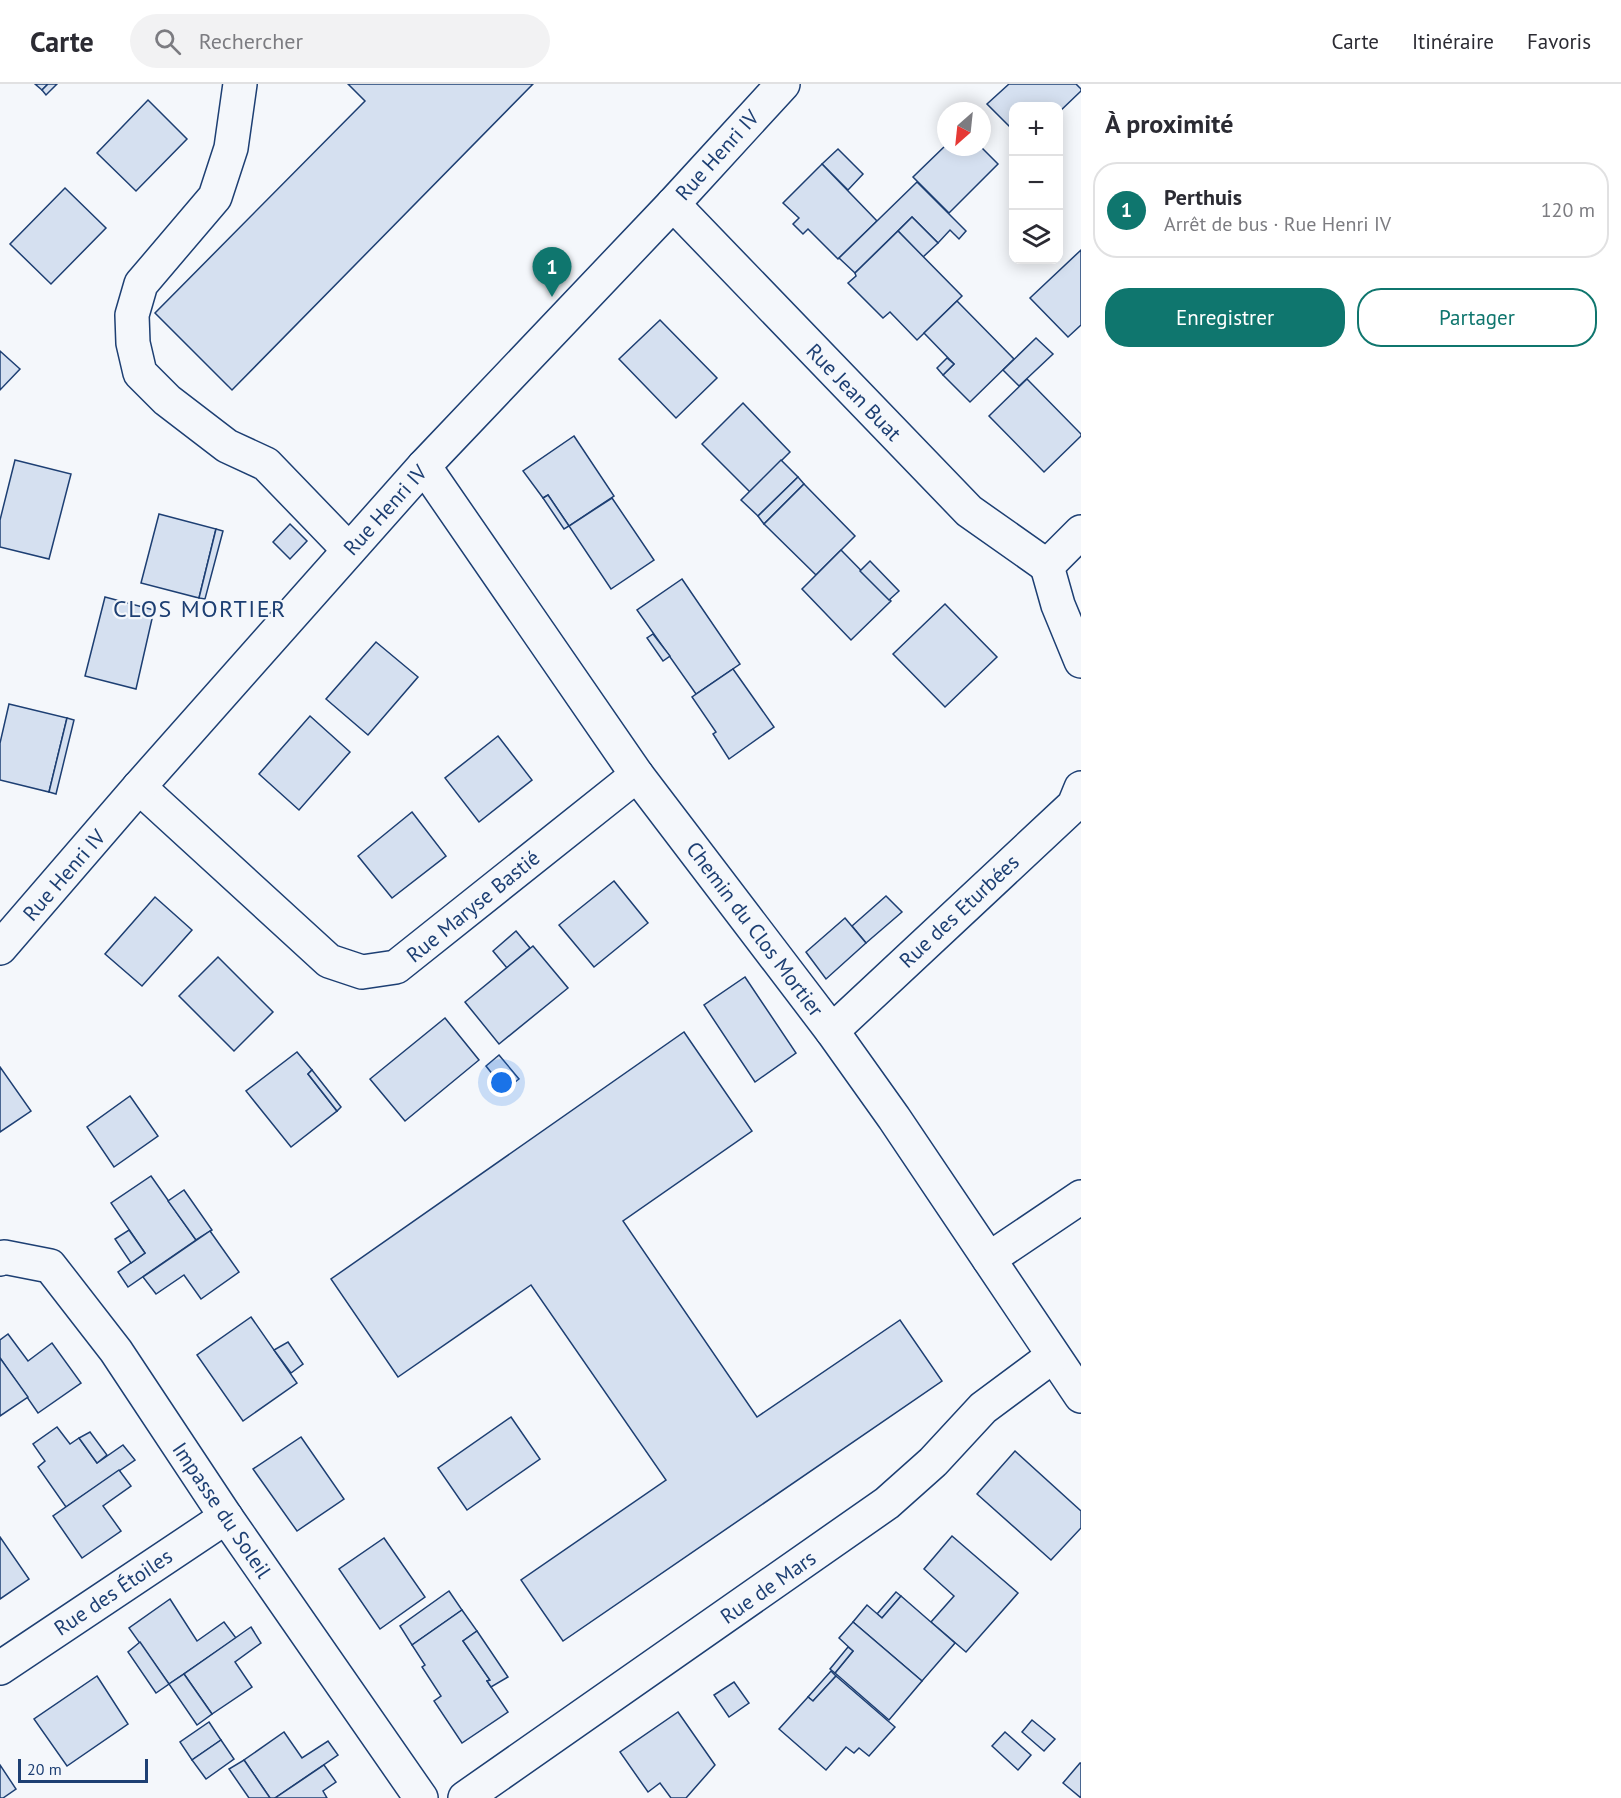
<!DOCTYPE html>
<html lang="fr">
<head>
<meta charset="utf-8">
<style>
	body { margin:0; font-family:"PT Sans",sans-serif; background:#f2f2f3; color:#2b2b33 }
	.controls { position:absolute; right:18px; top:18px; display:grid; overflow:hidden; border-radius:12px; box-shadow:0 3px 15px #0003 }
	.controls button { width:54px; height:54px; display:grid; place-items:center; padding:0; border:0; border-bottom:2px solid #e1e1e2; background:#fff; color:#2b2b33; font:30px sans-serif }
	.compass { position:absolute; left:937px; top:18px; width:54px; height:54px; border-radius:50%; background:#fff; box-shadow:0 3px 15px #0003; rotate:207deg }
	.scale { position:absolute; left:18px; bottom:15px; width:130px; box-sizing:border-box; padding-left:6px; border:3px solid #1d3f73; border-top:0; font-size:16px; line-height:21px; white-space:nowrap; color:#1d3f73; -webkit-text-stroke:4px #f4f7fb; paint-order:stroke }
	.you { position:absolute; left:502px; top:999px; width:21px; height:21px; margin:-15px; border:4px solid #fff; border-radius:50%; background:#1a73e8; box-shadow:0 0 0 9px #1a73e833 }
	.badge { display:grid; place-items:center; width:39px; height:39px; border-radius:50%; background:#0f766e; color:#fff; font-size:20px; font-weight:700 }
	.pin { position:absolute; translate:-50% -50px; filter:drop-shadow(0 2px 3px #0008) }
	.pin::after { content:''; position:absolute; top:32px; width:21px; height:18px; background:inherit; clip-path:polygon(0 0,100% 0,50% 100%) }
	.list { margin:0; padding:0; list-style:none }
	h2 { display:flex; justify-content:space-between; align-items:center; height:78px; margin:0; padding:0 24px; font-size:26px }
	h2 small { font-size:20px; font-weight:400; color:#7c7c81 }
	.list li { display:grid; grid-template-columns:39px 1fr auto; gap:18px; align-items:center; box-sizing:border-box; height:96px; margin:0 12px 12px; padding:0 12px; border:2px solid #e1e1e2; border-radius:24px }
	.list b { display:block; font-size:22px; white-space:nowrap }
	.list p { margin:0; font-size:20px; white-space:nowrap; color:#7c7c81 }
	.list em { font-size:20px; font-style:normal; color:#7c7c81 }
	.actions { display:flex; gap:12px; padding:18px 24px }
	.actions a { flex:1; padding:14px 0; border:2px solid #0f766e; border-radius:24px; text-align:center; font-size:21px; color:#0f766e }
	.actions .main { background:#0f766e; color:#fff }
	.icon { flex:none; width:33px; height:33px; fill:none; stroke:currentColor; stroke-width:2; stroke-linecap:round; stroke-linejoin:round }
	.map { position:relative; flex:none; width:1081px; height:1714px; overflow:hidden }
	header { display:flex; align-items:center; gap:36px; box-sizing:border-box; height:84px; padding:0 30px; background:#fff; border-bottom:2px solid #e1e1e2 }
	header strong { font-size:28px }
	nav { display:flex; gap:33px; margin-inline-start:auto; font-size:21px }
	.search { width:420px; height:54px; background:#f2f2f3; display:flex; align-items:center; gap:15px; box-sizing:border-box; padding:0 21px; border-radius:33px; color:#7c7c81; font-size:22px }
	main { display:flex }
	aside { flex:1; background:#fff }
	.map>svg:first-child { display:block }
</style>
</head>
<body>
<header>
<strong>Carte</strong>
<div class="search"><svg class="icon" aria-label="search" viewBox="0 0 24 24"><circle cx="10" cy="10" r="6"/><path d="M15 15l6 6"/></svg>Rechercher</div>
<nav><a>Carte</a><a>Itinéraire</a><a>Favoris</a></nav>
</header>
<main>
<div class="map">
<svg width="1081" height="1714" viewBox="0 0 1081 1714">
	<rect width="100%" height="100%" fill="#f4f7fb"/>
	<g fill="#d5e0f0" stroke="#1d3f73" stroke-width="1.5">
		<path d="M 35,0 L 48,0 L 42,6 Z"/>
		<path d="M 48,0 L 57,0 L 46,11 L 42,6 Z"/>
		<path d="M 348,0 L 533,0 L 232,306 L 155,229 L 365,17 Z"/>
		<path d="M 1009,0 L 1076,0 L 1081,5 L 1081,7 L 1058,29 L 1058,22 L 1014,22 L 1014,47 L 987,20 Z"/>
		<path d="M 148,16 L 187,55 L 136,107 L 97,69 Z"/>
		<path d="M 946,61 L 946,63 L 981,63 L 998,80 L 949,129 L 913,93 Z"/>
		<path d="M 838,65 L 863,90 L 848,106 L 822,80 Z"/>
		<path d="M 822,80 L 877,137 L 838,175 L 808,145 L 803,150 L 793,140 L 799,134 L 783,119 Z"/>
		<path d="M 917,98 L 966,147 L 959,155 L 950,146 L 938,159 L 912,133 L 855,189 L 839,174 Z"/>
		<path d="M 65,104 L 106,144 L 51,200 L 10,160 Z"/>
		<path d="M 912,133 L 938,159 L 923,173 L 898,147 Z"/>
		<path d="M 898,147 L 962,212 L 917,256 L 890,228 L 883,234 L 848,199 L 856,192 L 855,189 Z"/>
		<path d="M 1081,166 L 1081,241 L 1068,253 L 1030,214 Z"/>
		<path d="M 957,217 L 1014,275 L 970,318 L 943,291 L 954,280 L 924,249 Z"/>
		<path d="M 660,236 L 717,294 L 676,334 L 619,275 Z"/>
		<path d="M 1036,254 L 1053,270 L 1019,302 L 1003,286 Z"/>
		<path d="M 0,267 L 20,285 L 0,306 Z"/>
		<path d="M 947,274 L 954,280 L 943,291 L 937,284 Z"/>
		<path d="M 1027,295 L 1081,350 L 1081,352 L 1044,388 L 989,332 Z"/>
		<path d="M 743,319 L 790,368 L 750,408 L 702,360 Z"/>
		<path d="M 574,352 L 614,412 L 569,442 L 548,411 L 543,414 L 523,387 Z"/>
		<path d="M 15,376 L 71,390 L 49,475 L 0,463 L 0,436 Z"/>
		<path d="M 781,376 L 798,393 L 758,432 L 741,416 Z"/>
		<path d="M 798,393 L 804,400 L 764,440 L 758,432 Z"/>
		<path d="M 804,400 L 855,452 L 816,491 L 764,440 Z"/>
		<path d="M 548,411 L 569,442 L 564,445 L 543,414 Z"/>
		<path d="M 612,414 L 654,476 L 611,505 L 569,442 Z"/>
		<path d="M 159,430 L 216,445 L 199,514 L 141,499 Z"/>
		<path d="M 290,440 L 307,457 L 290,475 L 273,458 Z"/>
		<path d="M 216,445 L 223,447 L 205,515 L 199,514 Z"/>
		<path d="M 841,466 L 891,517 L 851,556 L 802,505 Z"/>
		<path d="M 870,477 L 899,507 L 889,516 L 860,487 Z"/>
		<path d="M 682,495 L 740,580 L 696,610 L 637,526 Z"/>
		<path d="M 105,513 L 154,526 L 136,605 L 85,592 Z"/>
		<path d="M 945,520 L 997,573 L 945,623 L 893,570 Z"/>
		<path d="M 653,550 L 670,572 L 663,577 L 647,554 Z"/>
		<path d="M 376,558 L 418,593 L 368,651 L 326,615 Z"/>
		<path d="M 733,585 L 774,643 L 729,675 L 713,650 L 716,648 L 692,613 Z"/>
		<path d="M 9,620 L 67,634 L 49,708 L 0,696 L 0,659 Z"/>
		<path d="M 310,632 L 350,668 L 299,726 L 259,690 Z"/>
		<path d="M 67,634 L 74,636 L 56,710 L 49,708 Z"/>
		<path d="M 498,652 L 532,696 L 479,738 L 445,694 Z"/>
		<path d="M 412,728 L 446,772 L 392,814 L 358,772 Z"/>
		<path d="M 614,797 L 648,839 L 594,883 L 559,841 Z"/>
		<path d="M 886,812 L 902,828 L 866,859 L 852,842 Z"/>
		<path d="M 155,813 L 192,846 L 142,902 L 105,870 Z"/>
		<path d="M 845,834 L 866,859 L 826,895 L 806,868 Z"/>
		<path d="M 516,847 L 530,864 L 507,884 L 493,867 Z"/>
		<path d="M 533,862 L 568,904 L 499,960 L 465,918 Z"/>
		<path d="M 218,873 L 273,928 L 234,967 L 179,912 Z"/>
		<path d="M 745,893 L 796,969 L 755,998 L 704,921 Z"/>
		<path d="M 445,934 L 479,976 L 405,1037 L 370,995 Z"/>
		<path d="M 684,948 L 752,1047 L 623,1137 L 757,1333 L 900,1236 L 942,1297 L 563,1557 L 521,1496 L 666,1396 L 531,1201 L 398,1293 L 331,1195 Z"/>
		<path d="M 297,968 L 312,986 L 308,990 L 337,1027 L 291,1063 L 246,1007 Z"/>
		<path d="M 499,971 L 519,995 L 505,1006 L 486,982 Z"/>
		<path d="M 0,983 L 31,1027 L 0,1048 Z"/>
		<path d="M 312,986 L 341,1023 L 337,1027 L 308,990 Z"/>
		<path d="M 130,1012 L 158,1052 L 114,1083 L 87,1043 Z"/>
		<path d="M 151,1092 L 196,1156 L 128,1203 L 118,1188 L 145,1169 L 111,1119 Z"/>
		<path d="M 184,1106 L 212,1146 L 196,1156 L 168,1117 Z"/>
		<path d="M 129,1146 L 145,1169 L 131,1179 L 115,1155 Z"/>
		<path d="M 210,1147 L 239,1188 L 201,1215 L 184,1191 L 156,1210 L 143,1193 Z"/>
		<path d="M 251,1233 L 297,1299 L 243,1337 L 197,1271 Z"/>
		<path d="M 8,1250 L 28,1277 L 52,1259 L 81,1299 L 38,1329 L 0,1274 L 0,1256 Z"/>
		<path d="M 288,1258 L 303,1280 L 291,1289 L 274,1266 Z"/>
		<path d="M 0,1274 L 28,1313 L 0,1332 Z"/>
		<path d="M 511,1333 L 540,1375 L 467,1426 L 438,1384 Z"/>
		<path d="M 57,1343 L 70,1360 L 79,1354 L 97,1379 L 123,1361 L 135,1376 L 66,1423 L 38,1383 L 45,1377 L 33,1360 Z"/>
		<path d="M 90,1348 L 107,1371 L 97,1379 L 79,1354 Z"/>
		<path d="M 301,1353 L 344,1415 L 297,1447 L 253,1385 Z"/>
		<path d="M 1015,1367 L 1081,1427 L 1081,1444 L 1051,1476 L 977,1410 Z"/>
		<path d="M 119,1386 L 131,1402 L 103,1422 L 121,1447 L 82,1474 L 53,1432 Z"/>
		<path d="M 952,1452 L 1018,1509 L 966,1568 L 931,1538 L 954,1512 L 924,1485 Z"/>
		<path d="M 0,1453 L 29,1495 L 0,1515 Z"/>
		<path d="M 384,1454 L 425,1513 L 380,1545 L 339,1485 Z"/>
		<path d="M 449,1507 L 462,1526 L 412,1561 L 400,1542 Z"/>
		<path d="M 896,1508 L 901,1512 L 882,1534 L 877,1530 Z"/>
		<path d="M 901,1512 L 955,1559 L 922,1597 L 853,1538 L 867,1521 L 882,1534 Z"/>
		<path d="M 170,1515 L 197,1557 L 224,1538 L 236,1554 L 169,1600 L 129,1544 Z"/>
		<path d="M 462,1526 L 477,1547 L 463,1557 L 490,1596 L 487,1597 L 508,1628 L 462,1659 L 434,1617 L 441,1612 L 422,1583 L 425,1581 L 412,1561 Z"/>
		<path d="M 853,1538 L 922,1597 L 889,1636 L 835,1589 L 853,1567 L 839,1554 Z"/>
		<path d="M 251,1543 L 261,1559 L 235,1578 L 252,1603 L 212,1630 L 184,1590 Z"/>
		<path d="M 477,1547 L 508,1593 L 491,1603 L 487,1597 L 490,1596 L 463,1557 Z"/>
		<path d="M 140,1558 L 169,1600 L 156,1609 L 128,1568 Z"/>
		<path d="M 848,1563 L 853,1567 L 835,1589 L 830,1585 Z"/>
		<path d="M 831,1587 L 836,1592 L 813,1617 L 808,1613 Z"/>
		<path d="M 184,1590 L 212,1630 L 197,1641 L 169,1600 Z"/>
		<path d="M 97,1592 L 128,1640 L 67,1682 L 34,1635 Z"/>
		<path d="M 836,1592 L 895,1643 L 869,1672 L 859,1664 L 854,1669 L 846,1663 L 826,1686 L 779,1645 L 808,1613 L 813,1617 Z"/>
		<path d="M 734,1598 L 749,1619 L 729,1633 L 714,1611 Z"/>
		<path d="M 678,1628 L 715,1681 L 686,1714 L 671,1714 L 660,1699 L 648,1708 L 620,1668 Z"/>
		<path d="M 1032,1636 L 1055,1655 L 1044,1667 L 1022,1648 Z"/>
		<path d="M 209,1638 L 221,1656 L 192,1676 L 180,1658 Z"/>
		<path d="M 284,1648 L 302,1674 L 328,1657 L 338,1671 L 275,1714 L 270,1714 L 244,1676 Z"/>
		<path d="M 1005,1648 L 1031,1671 L 1018,1686 L 992,1662 Z"/>
		<path d="M 221,1656 L 234,1675 L 206,1695 L 192,1676 Z"/>
		<path d="M 244,1676 L 270,1714 L 249,1714 L 229,1685 Z"/>
		<path d="M 1080,1679 L 1081,1679 L 1081,1714 L 1063,1699 Z"/>
		<path d="M 0,1681 L 16,1705 L 3,1714 L 0,1714 Z"/>
		<path d="M 324,1681 L 336,1698 L 323,1707 L 327,1714 L 275,1714 Z"/>
	</g>
	<g fill="none" stroke-linecap="round" stroke-linejoin="round">
		<g stroke="#1d3f73" stroke-width="36">
			<g id="minor">
				<path d="M 240,0 L 231,64 L 215,113 L 141,200 L 132,231 L 133,259 L 140,289 L 167,316 L 227,362 L 266,380 L 349,466"/>
				<path d="M 673,120 L 969,427 L 1047,482"/>
				<path d="M 424,382 L 637,691 L 832,947 L 894,1034 L 1081,1312"/>
				<path d="M 1047,482 L 1058,521 L 1081,577"/>
				<path d="M 1047,482 L 1081,448"/>
				<path d="M 139,703 L 329,877 L 362,888 L 396,883 L 637,691"/>
				<path d="M 0,864 L 139,703 L 424,382 L 673,120 L 783,0"/>
				<path d="M 832,947 L 1074,721 L 1081,704"/>
				<path d="M 0,1175 L 4,1173 L 50,1182 L 116,1267 L 226,1433 L 421,1714"/>
				<path d="M 989,1175 L 1081,1113"/>
				<path d="M 0,1584 L 226,1433"/>
				<path d="M 465,1714 L 887,1419 L 933,1378 L 983,1324 L 1053,1272"/>
			</g>
		</g>
		<use href="#minor" stroke="#f4f7fb" stroke-width="33"/>
	</g>
	<g text-anchor="middle" dominant-baseline="central" stroke-width="4.5" stroke-linejoin="round" paint-order="stroke">
		<g font-size="21" fill="#1d3f73" stroke="#f4f7fb">
			<text transform="translate(717 71) rotate(-48)">Rue Henri IV</text>
			<text transform="translate(854 308) rotate(46)">Rue Jean Buat</text>
			<text transform="translate(385 426) rotate(-48)">Rue Henri IV</text>
			<text transform="translate(64 791) rotate(-49)">Rue Henri IV</text>
			<text transform="translate(473 822) rotate(-39)">Rue Maryse Bastié</text>
			<text transform="translate(959 827) rotate(-43)">Rue des Eturbées</text>
			<text transform="translate(755 845) rotate(53)">Chemin du Clos Mortier</text>
			<text transform="translate(222 1426) rotate(56)">Impasse du Soleil</text>
			<text transform="translate(768 1503) rotate(-35)">Rue de Mars</text>
			<text transform="translate(113 1508) rotate(-34)">Rue des Étoiles</text>
		</g>
		<g font-size="24" letter-spacing="1.5" fill="#1d3f73" stroke="#f4f7fb">
			<text x="200" y="524">CLOS MORTIER</text>
		</g>
	</g>
</svg>
<div class="controls">
<button>+</button>
<button>−</button>
<button><svg class="icon" aria-label="layers" viewBox="0 0 24 24"><path d="M12 4l9 5-9 5-9-5zM3 14l9 5 9-5"/></svg></button>
</div>
<svg class="compass" viewBox="-18 -18 36 36"><path d="M0-13l5 13h-10z" fill="#e53935"/><path d="M0 13l5-13h-10z" fill="#7c7c81"/></svg>
<div class="scale">20 m</div>
<div class="you"></div>
<div class="pin badge" style="left:552px;top:213px">1</div>
</div>
<aside>
<h2>À proximité<small></small></h2>
<ul class="list">
<li><span class="badge">1</span><div><b>Perthuis</b><p>Arrêt de bus · Rue Henri IV</p></div><em>120 m</em></li>
</ul>
<div class="actions"><a class="main">Enregistrer</a><a>Partager</a></div>
</aside>
</main>
</body>
</html>
